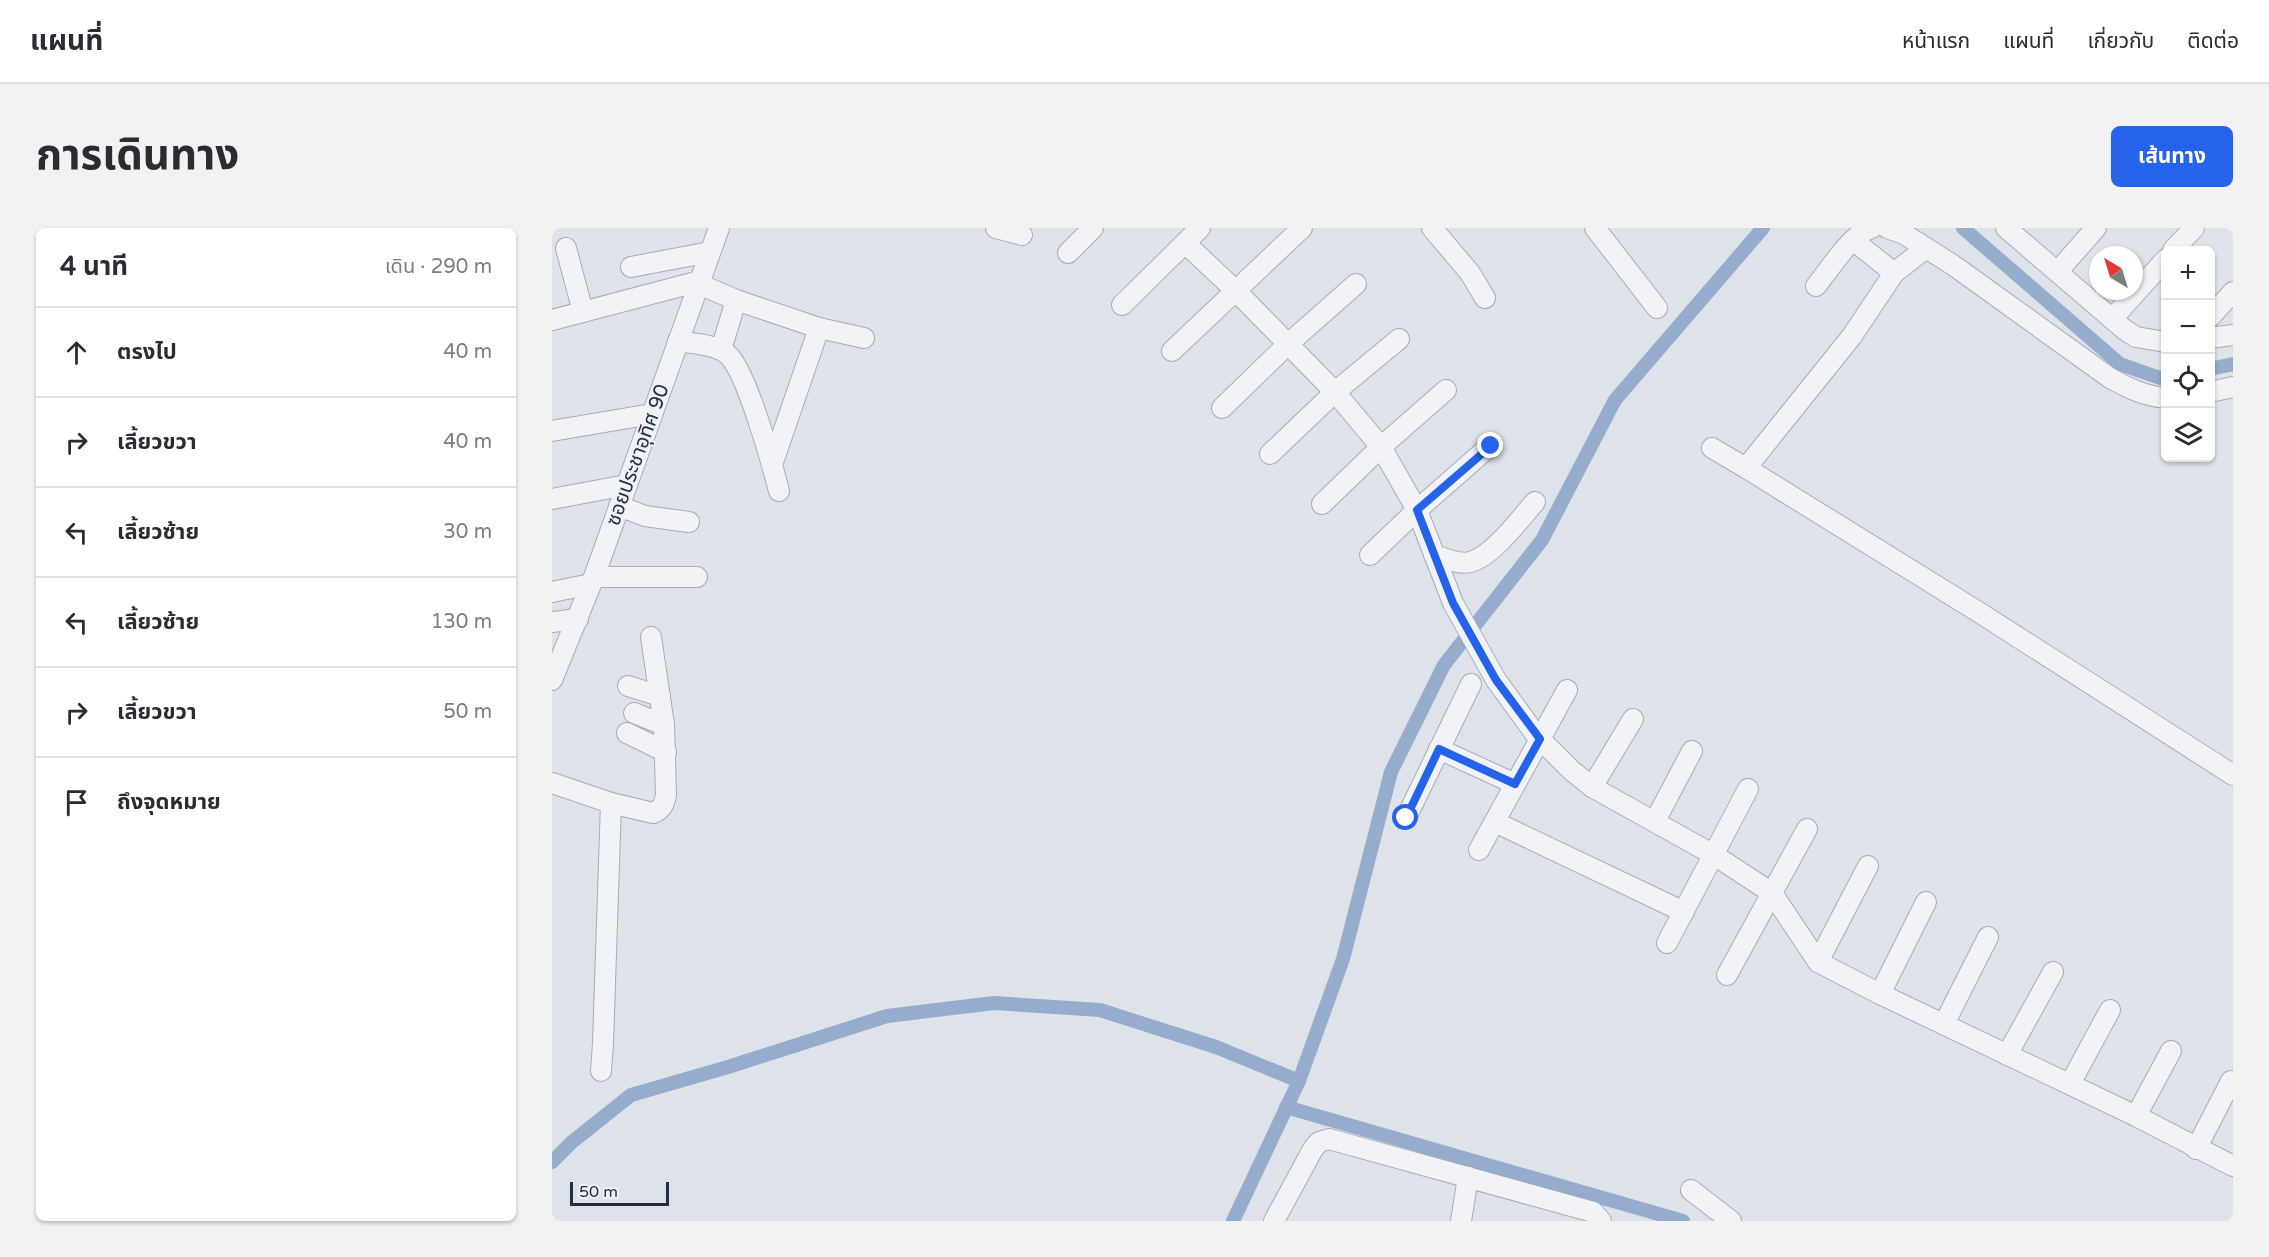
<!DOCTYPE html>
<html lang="th">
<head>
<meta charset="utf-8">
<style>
	body { margin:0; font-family:"Varela Round","Noto Sans Thai",sans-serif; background:#f2f2f3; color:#2b2b33 }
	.controls { position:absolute; right:18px; top:18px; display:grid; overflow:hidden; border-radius:9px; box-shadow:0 2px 4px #0004 }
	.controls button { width:54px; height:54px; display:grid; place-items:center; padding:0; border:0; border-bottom:2px solid #e1e1e2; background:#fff; color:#2b2b33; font:30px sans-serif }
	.compass { position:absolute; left:1537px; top:18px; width:54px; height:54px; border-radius:50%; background:#fff; box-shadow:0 2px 4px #0004; rotate:322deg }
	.scale { position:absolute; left:18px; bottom:15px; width:99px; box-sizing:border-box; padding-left:6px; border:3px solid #262e42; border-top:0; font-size:16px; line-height:21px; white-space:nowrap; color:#262e42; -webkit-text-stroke:4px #eef1f7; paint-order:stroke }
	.stop { position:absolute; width:18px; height:18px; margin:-14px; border:4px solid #2563eb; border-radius:50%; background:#fff }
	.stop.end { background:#2563eb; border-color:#fff; box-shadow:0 2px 6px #0008 }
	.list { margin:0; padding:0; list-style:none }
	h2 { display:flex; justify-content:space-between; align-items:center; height:78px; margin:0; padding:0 24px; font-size:26px }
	h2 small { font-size:20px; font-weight:400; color:#7c7c81 }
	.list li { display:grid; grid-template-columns:39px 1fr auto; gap:18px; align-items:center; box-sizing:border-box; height:90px; padding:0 24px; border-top:2px solid #e1e1e2 }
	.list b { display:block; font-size:22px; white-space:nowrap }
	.list em { font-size:20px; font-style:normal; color:#7c7c81 }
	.icon { flex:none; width:33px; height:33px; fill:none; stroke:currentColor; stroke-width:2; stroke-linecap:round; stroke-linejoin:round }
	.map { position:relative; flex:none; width:1681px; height:993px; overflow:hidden; border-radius:9px }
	header { display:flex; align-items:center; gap:36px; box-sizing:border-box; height:84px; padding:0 30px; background:#fff; border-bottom:2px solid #e1e1e2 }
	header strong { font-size:28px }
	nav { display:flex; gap:33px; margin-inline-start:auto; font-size:21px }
	.intro { display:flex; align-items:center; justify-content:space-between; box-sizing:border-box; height:144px; padding:0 36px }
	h1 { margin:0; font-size:42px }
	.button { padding:15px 27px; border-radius:9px; background:#2563eb; color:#fff; font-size:21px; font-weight:700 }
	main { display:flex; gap:36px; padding:0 36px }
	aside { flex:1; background:#fff; border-radius:9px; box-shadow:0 2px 4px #0004 }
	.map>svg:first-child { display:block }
</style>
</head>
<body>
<header>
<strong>แผนที่</strong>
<nav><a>หน้าแรก</a><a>แผนที่</a><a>เกี่ยวกับ</a><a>ติดต่อ</a></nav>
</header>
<div class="intro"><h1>การเดินทาง</h1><a class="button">เส้นทาง</a></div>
<main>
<aside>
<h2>4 นาที<small>เดิน · 290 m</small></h2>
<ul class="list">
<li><svg class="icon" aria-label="ahead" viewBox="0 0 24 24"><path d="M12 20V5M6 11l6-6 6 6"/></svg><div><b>ตรงไป</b></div><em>40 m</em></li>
<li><svg class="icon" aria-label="right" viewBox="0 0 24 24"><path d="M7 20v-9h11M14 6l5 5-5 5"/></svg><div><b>เลี้ยวขวา</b></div><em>40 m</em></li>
<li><svg class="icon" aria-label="left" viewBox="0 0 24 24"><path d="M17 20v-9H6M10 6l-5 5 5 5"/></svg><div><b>เลี้ยวซ้าย</b></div><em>30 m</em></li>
<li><svg class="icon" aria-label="left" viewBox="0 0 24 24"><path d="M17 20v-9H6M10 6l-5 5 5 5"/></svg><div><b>เลี้ยวซ้าย</b></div><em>130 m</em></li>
<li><svg class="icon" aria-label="right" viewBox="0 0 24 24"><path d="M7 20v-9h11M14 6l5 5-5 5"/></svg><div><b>เลี้ยวขวา</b></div><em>50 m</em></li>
<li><svg class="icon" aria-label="arrive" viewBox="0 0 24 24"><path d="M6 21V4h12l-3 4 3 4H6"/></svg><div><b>ถึงจุดหมาย</b></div></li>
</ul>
</aside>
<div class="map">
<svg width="1681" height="993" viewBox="0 0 1681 993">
	<rect width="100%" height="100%" fill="#dee2e9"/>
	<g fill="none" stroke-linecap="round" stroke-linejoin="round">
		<g stroke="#95accd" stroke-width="14">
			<path d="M 1411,0 L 1568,136 L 1608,150 L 1614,149"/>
			<path d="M 1658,141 L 1681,136"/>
			<path d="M 734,879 L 1131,993"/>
			<path d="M 0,934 L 20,914 L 79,867 L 176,839 L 335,788 L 442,775 L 548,782 L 664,819 L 747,853"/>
			<path d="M 681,993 L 747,853 L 791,731 L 839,544 L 892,437 L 990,312 L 1063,172 L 1211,0"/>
		</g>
		<g stroke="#a7acb7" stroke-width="22">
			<g id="minor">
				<path d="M 444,0 L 470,7"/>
				<path d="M 648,0 L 633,15 L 684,63 L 783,164 L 829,219 L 865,282 L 901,375 L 944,452 L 984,507 L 1019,542 L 1040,559 L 1162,627 L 1220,665 L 1266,734 L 1328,766 L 1584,888 L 1681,938"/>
				<path d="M 880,0 L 918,45 L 933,70"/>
				<path d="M 1043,0 L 1105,80"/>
				<path d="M 1335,0 L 1352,6 L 1401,37 L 1558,150 C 1576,160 1592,168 1614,170"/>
				<path d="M 1454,0 L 1573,102 L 1584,109 L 1614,114"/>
				<path d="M 1301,12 L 1342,45 L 1300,108 L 1194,240 L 1425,383 L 1681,547"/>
				<path d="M 14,20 L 31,84"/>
				<path d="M 1621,22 L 1642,0"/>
				<path d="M 516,25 L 541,0"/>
				<path d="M 79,39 L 158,24"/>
				<path d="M 1506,43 L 1544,0"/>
				<path d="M 1342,45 L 1374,20"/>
				<path d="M 147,56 L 184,72 L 169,122"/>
				<path d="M 1264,58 C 1278,41 1299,6 1320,0"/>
				<path d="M 184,72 L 267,100"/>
				<path d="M 570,77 L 633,15"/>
				<path d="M 1658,89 L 1681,64"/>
				<path d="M 1560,91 L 1614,31"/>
				<path d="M 0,92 L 148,53"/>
				<path d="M 1658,110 L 1681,107"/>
				<path d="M 126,113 C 141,116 163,116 175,126 C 194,141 220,236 227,263"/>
				<path d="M 620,123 L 750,0"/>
				<path d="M 1658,164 L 1681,159"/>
				<path d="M 670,180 L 736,116 L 804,56"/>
				<path d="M 0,203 L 100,186"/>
				<path d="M 1160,220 L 1194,240"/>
				<path d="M 718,226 L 783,164 L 847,111"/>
				<path d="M 220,237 L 267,100 L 312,110"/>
				<path d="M 0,271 L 75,257"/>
				<path d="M 770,276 L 829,219 L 894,162"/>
				<path d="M 67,278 L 93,288 L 137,294"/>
				<path d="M 818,327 L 865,282 L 939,217"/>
				<path d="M 882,327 C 892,330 907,337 918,334 C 940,329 968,291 983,274"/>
				<path d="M 42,349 L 145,349"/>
				<path d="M 0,364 L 39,356"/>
				<path d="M 0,394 L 26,391"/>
				<path d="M 0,452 L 42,349 L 167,0"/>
				<path d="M 76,458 L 108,468"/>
				<path d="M 82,485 L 112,497"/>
				<path d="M 75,505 L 114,524"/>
				<path d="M 887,521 L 963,556"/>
				<path d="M 0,555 L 59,575 L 51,815 L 49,843"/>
				<path d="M 1040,559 L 1081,491"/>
				<path d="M 59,575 L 101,585 C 110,582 112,576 114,567 L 112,497 L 99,409"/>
				<path d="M 854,590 L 919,456"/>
				<path d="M 1103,593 L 1140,523"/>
				<path d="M 943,594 L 1132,684"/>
				<path d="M 927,622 L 1015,462"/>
				<path d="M 1115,715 L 1196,561"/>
				<path d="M 1266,734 L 1316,638"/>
				<path d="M 1175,747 L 1255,601"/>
				<path d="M 1328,766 L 1374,674"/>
				<path d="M 1392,796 L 1436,709"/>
				<path d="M 1455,827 L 1501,744"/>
				<path d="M 1518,856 L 1558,782"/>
				<path d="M 1584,888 L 1619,823"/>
				<path d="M 1644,921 L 1679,853"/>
				<path d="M 1139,962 L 1179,993"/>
				<path d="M 722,993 L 761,921 L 767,914 L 777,911 L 1041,984 L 1049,993"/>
				<path d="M 909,993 L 916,949"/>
			</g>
		</g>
		<use href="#minor" stroke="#f1f3f7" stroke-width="20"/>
	</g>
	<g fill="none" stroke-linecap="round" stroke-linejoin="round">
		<path stroke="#2563eb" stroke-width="8" d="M 854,590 L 887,521 L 963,556 L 988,511 L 944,452 L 901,375 L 865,282 L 939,218"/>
	</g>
	<g text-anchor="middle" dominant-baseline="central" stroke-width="4.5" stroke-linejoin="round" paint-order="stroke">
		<g font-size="20" fill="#262e42" stroke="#eef1f7">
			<text transform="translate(86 227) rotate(-70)">ซอยประชาอุทิศ 90</text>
		</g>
	</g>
</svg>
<div class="controls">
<button>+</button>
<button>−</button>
<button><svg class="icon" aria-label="locate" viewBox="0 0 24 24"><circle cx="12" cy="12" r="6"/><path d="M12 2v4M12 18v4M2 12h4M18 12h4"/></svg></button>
<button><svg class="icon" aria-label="layers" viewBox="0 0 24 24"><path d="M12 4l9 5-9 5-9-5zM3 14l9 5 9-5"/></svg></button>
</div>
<svg class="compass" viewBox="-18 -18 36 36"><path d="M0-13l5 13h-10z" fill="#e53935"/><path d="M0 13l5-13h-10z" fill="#7c7c81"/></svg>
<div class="scale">50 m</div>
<div class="stop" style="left:854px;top:590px"></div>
<div class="stop end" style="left:939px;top:218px"></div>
</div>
</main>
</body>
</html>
